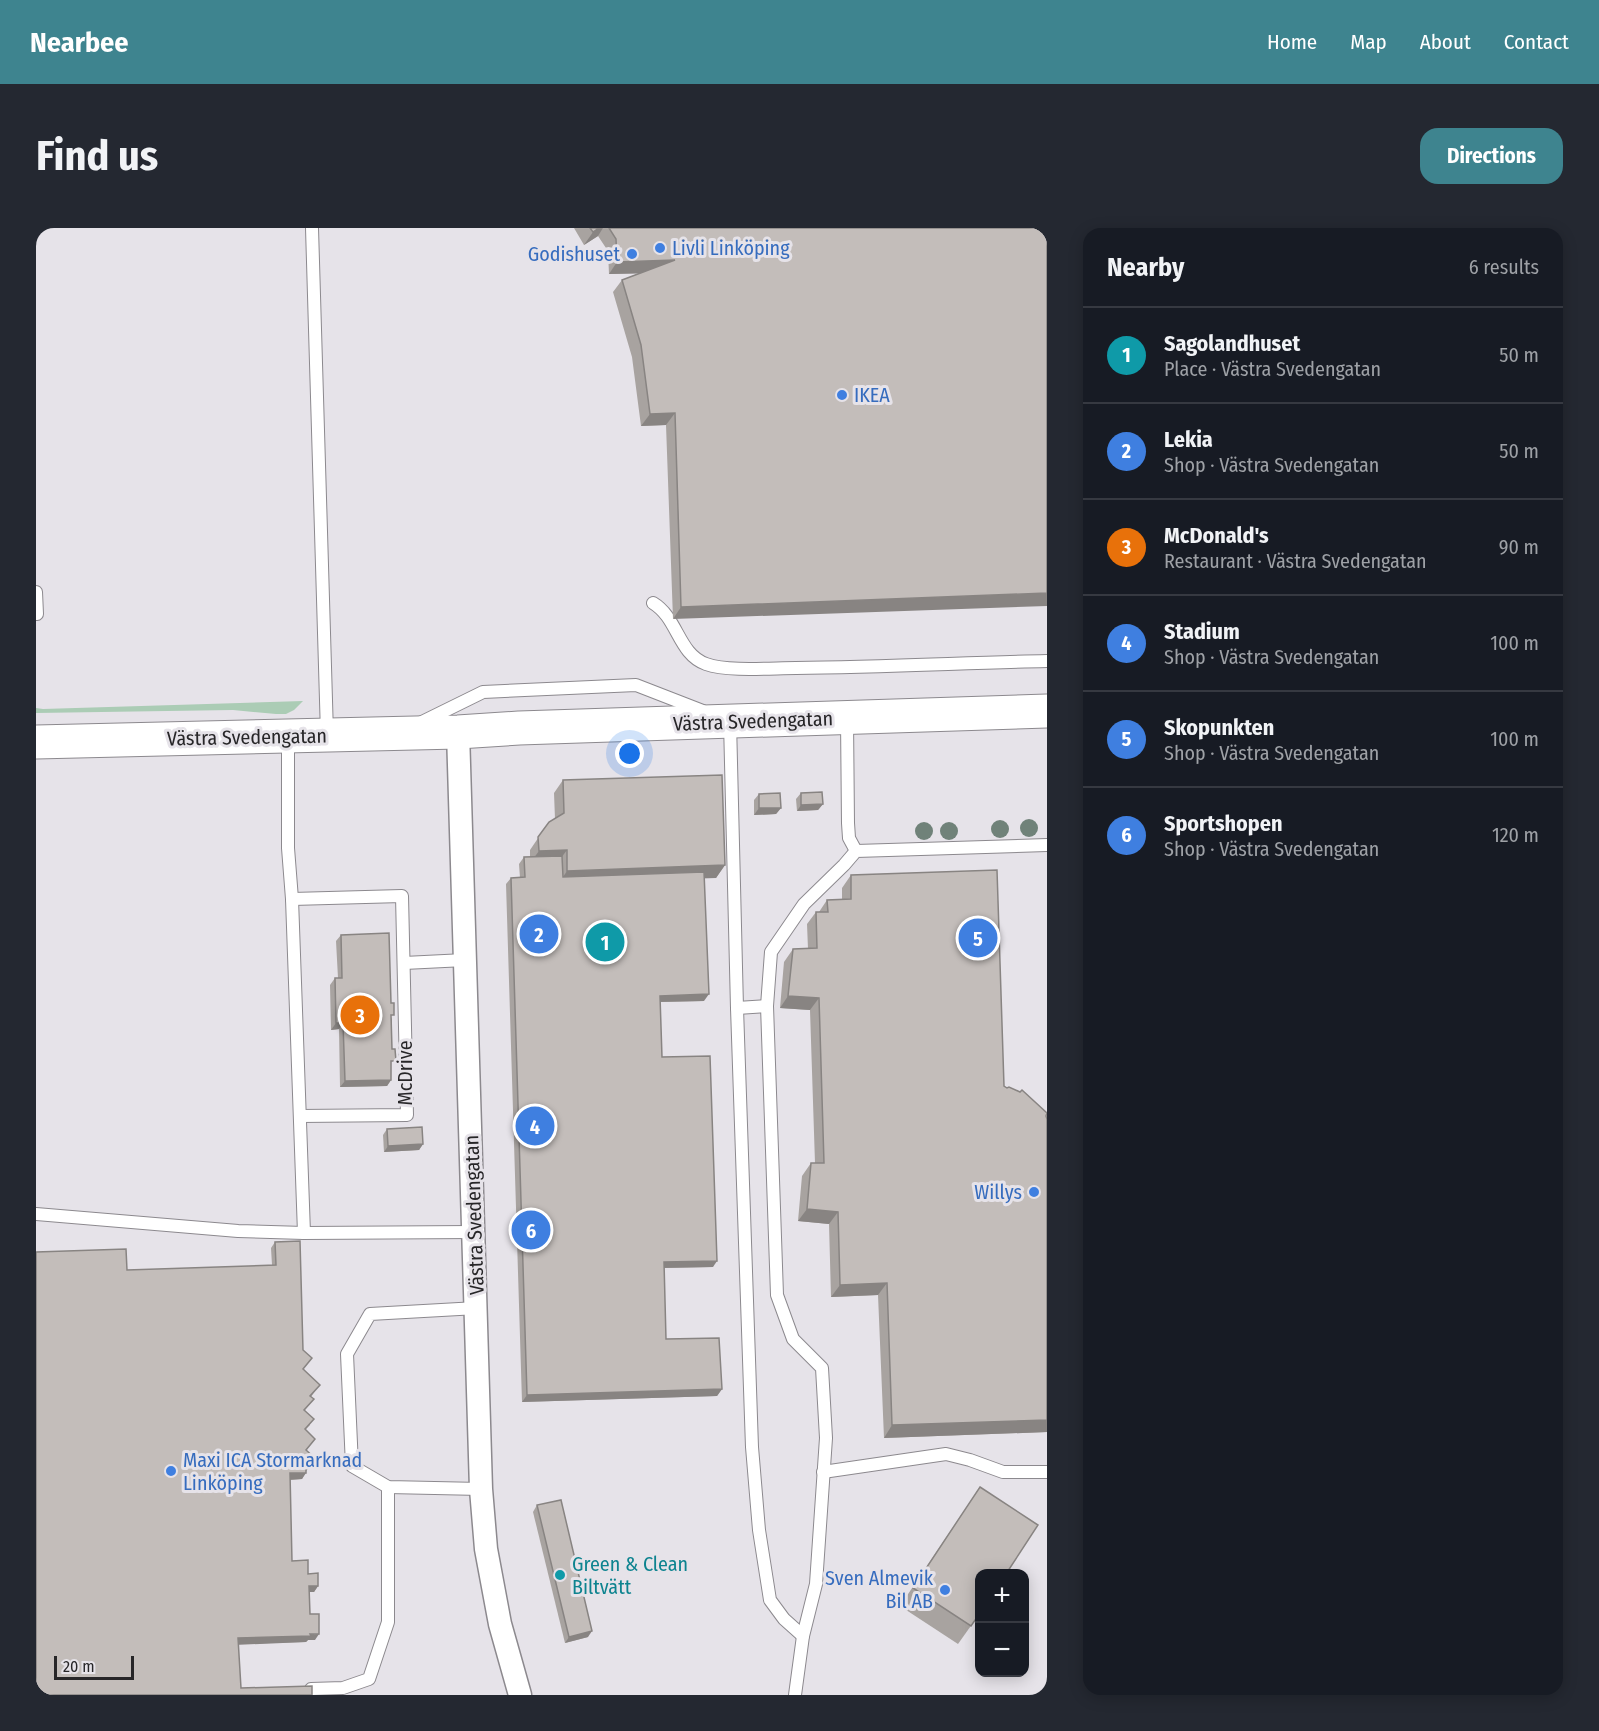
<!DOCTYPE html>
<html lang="en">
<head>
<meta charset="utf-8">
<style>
	body { margin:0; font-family:"Fira Sans Condensed",sans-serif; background:#242831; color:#f1f3f6 }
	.controls { position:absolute; right:18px; bottom:18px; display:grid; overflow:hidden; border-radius:12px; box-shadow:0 3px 15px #0003 }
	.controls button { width:54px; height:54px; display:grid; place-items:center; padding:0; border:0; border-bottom:2px solid #363941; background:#171b24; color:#f1f3f6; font:30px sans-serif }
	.scale { position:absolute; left:18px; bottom:15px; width:80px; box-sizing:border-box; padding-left:6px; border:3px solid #272628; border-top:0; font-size:16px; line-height:21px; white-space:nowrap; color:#272628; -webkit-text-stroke:4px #e6e3e9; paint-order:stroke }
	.you { position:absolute; left:594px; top:526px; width:21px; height:21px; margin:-15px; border:4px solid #fff; border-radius:50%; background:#1a73e8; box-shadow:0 0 0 9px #1a73e833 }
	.badge { display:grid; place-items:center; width:39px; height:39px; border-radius:50%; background:#3e848f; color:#fff; font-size:20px; font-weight:700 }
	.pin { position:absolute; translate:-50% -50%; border:3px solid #fff; box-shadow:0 2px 6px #0006 }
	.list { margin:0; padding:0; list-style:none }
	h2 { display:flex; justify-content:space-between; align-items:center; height:78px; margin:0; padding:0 24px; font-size:26px }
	h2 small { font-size:20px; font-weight:400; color:#9ea1a6 }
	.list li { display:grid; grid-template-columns:39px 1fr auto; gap:18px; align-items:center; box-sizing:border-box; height:96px; padding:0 24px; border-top:2px solid #363941 }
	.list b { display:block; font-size:22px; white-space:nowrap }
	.list p { margin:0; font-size:20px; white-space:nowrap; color:#9ea1a6 }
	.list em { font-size:20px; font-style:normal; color:#9ea1a6 }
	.map { position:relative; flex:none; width:1011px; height:1467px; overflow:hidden; border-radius:18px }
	header { display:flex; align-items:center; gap:36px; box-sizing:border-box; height:84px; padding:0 30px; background:#3e848f; color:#fff }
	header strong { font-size:28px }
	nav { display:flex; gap:33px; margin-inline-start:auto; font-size:21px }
	.intro { display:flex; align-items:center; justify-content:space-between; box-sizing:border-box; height:144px; padding:0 36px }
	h1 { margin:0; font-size:42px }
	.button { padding:15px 27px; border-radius:18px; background:#3e848f; color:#fff; font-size:21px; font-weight:700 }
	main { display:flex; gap:36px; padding:0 36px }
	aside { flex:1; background:#171b24; border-radius:18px; box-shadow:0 3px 15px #0003 }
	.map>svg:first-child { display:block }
</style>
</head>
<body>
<header>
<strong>Nearbee</strong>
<nav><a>Home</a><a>Map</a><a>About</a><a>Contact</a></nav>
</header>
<div class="intro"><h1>Find us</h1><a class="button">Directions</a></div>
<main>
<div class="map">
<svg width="1011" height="1467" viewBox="0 0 1011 1467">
	<rect width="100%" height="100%" fill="#e6e3e9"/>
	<path fill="#abccb5" d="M 267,473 L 258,482 L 250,486 L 240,486 L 197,482 L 0,485 L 0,480 L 7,481 Z"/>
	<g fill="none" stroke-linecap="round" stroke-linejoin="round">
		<g stroke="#8c898e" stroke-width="14">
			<g id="lane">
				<path d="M 276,0 L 291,506"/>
				<path d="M 0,364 L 1,386"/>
				<path d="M 617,375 C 642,390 642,426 670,436 C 692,444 736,440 760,440 C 844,439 928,435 1011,433"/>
				<path d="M 811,491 L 812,595 L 813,610 L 820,623"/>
				<path d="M 694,494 L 701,780 L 716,1219 L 723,1302 L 734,1372 L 748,1391 L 767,1408"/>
				<path d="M 384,495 L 447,464 L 600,457 L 667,483"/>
				<path d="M 252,509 L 252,620 L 256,671 L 268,1005"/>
				<path d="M 256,671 L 366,668 L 371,887 L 264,888"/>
				<path d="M 368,735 L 429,732"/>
				<path d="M 701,780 L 731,778"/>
				<path d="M 0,986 L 202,1003 L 268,1005 L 438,1004"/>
				<path d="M 441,1080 L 334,1086 L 311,1126 L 316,1238 L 352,1259 L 445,1261"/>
				<path d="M 787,1244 L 910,1226 L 934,1232 L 967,1244 L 1011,1244"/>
				<path d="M 275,1461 L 307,1460 L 333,1451 L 352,1394 L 352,1259"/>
				<path d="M 759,1467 L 767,1408 L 780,1356 L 790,1210 L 786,1140 L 757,1111 L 741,1067 L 731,778 L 735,724 L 768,676 L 808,637 L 820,623 L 1011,617"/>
			</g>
		</g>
		<g stroke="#8c898e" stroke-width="25">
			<path id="street" d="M 422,504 L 445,1261 L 450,1321 L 464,1396 L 484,1467"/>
		</g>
		<g stroke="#8c898e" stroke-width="35">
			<path id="secondary" d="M 0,514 L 422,504 L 483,500 L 1011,483"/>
		</g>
		<use href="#lane" stroke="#fff" stroke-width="12"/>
		<use href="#street" stroke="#fff" stroke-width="22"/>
		<use href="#secondary" stroke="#fff" stroke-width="33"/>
	</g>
	<g fill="#708279">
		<circle cx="993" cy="600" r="9"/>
		<circle cx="964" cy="601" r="9"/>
		<circle cx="888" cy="603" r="9"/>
		<circle cx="913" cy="603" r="9"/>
	</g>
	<g fill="#a8a3a0">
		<path d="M 538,0 L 1011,0 L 637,391 L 630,197 L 605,198 L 596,129 L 577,64 L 586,52 L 604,45 L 573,46 L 572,23 L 562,8 L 548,17 Z"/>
		<path d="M 527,552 L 689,637 L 680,650 L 669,650 L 668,773 L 624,774 L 626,829 L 677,1039 L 628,1040 L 630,1111 L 686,1161 L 681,1168 L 486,1174 L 470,656 L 475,650 L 484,650 L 483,636 L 488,629 L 494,629 L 494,622 L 513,594 L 519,591 L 518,565 Z"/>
		<path d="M 765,565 L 787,576 L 782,582 L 761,583 L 760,571 Z"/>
		<path d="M 723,566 L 745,580 L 740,586 L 718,587 L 718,572 Z"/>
		<path d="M 815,647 L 968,858 L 1010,889 L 1011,1204 L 848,1210 L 842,1067 L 795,1069 L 793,996 L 762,993 L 766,948 L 775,935 L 779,935 L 774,782 L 744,780 L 748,734 L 757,721 L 772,721 L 771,696 L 780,684 L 783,684 L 791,672 L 806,671 L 806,660 Z"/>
		<path d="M 305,707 L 356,791 L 355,852 L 351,858 L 304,859 L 303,801 L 295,802 L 294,757 L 299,750 L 302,750 L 300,713 Z"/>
		<path d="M 351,901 L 387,916 L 383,922 L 348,924 L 347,907 Z"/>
		<path d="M 239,1014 L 268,1141 L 279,1163 L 275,1169 L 273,1177 L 269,1182 L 274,1197 L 269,1202 L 279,1211 L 270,1222 L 275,1237 L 270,1243 L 266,1251 L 254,1252 L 256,1333 L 272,1346 L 282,1358 L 278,1364 L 273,1364 L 274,1386 L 279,1412 L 272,1412 L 270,1414 L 203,1416 L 0,1467 L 236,1037 L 235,1020 Z"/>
		<path d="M 944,1259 L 944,1385 L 922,1416 L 864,1378 Z"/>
		<path d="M 501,1277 L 552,1409 L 529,1415 L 497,1284 Z"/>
	</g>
	<g fill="#888482">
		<path d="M 563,0 L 567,0 L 562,8 L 548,17 L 557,4 Z"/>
		<path d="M 639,32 L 631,45 L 573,46 L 581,34 Z"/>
		<path d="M 639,185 L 630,197 L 605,198 L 614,186 Z"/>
		<path d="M 1011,365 L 1011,378 L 637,391 L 645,379 Z"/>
		<path d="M 787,576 L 782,582 L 761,583 L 765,577 Z"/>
		<path d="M 723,580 L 745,580 L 740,586 L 718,587 Z"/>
		<path d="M 531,622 L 522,634 L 494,635 L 503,623 Z"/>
		<path d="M 689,637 L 680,650 L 523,655 L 531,643 Z"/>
		<path d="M 673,766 L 668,773 L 620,774 L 624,768 Z"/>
		<path d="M 752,768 L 783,770 L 774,782 L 744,780 Z"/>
		<path d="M 300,795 L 307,795 L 303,801 L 295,802 Z"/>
		<path d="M 355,852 L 351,858 L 304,859 L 309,853 Z"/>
		<path d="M 387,916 L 383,922 L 348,924 L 352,918 Z"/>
		<path d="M 771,981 L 802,984 L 793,996 L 762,993 Z"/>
		<path d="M 681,1033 L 677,1039 L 624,1040 L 628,1034 Z"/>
		<path d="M 851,1055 L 842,1067 L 795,1069 L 804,1057 Z"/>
		<path d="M 686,1161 L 681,1168 L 486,1174 L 491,1167 Z"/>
		<path d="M 1011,1192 L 1011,1204 L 848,1210 L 856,1197 Z"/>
		<path d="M 280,1231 L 268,1245 L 270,1245 L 266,1251 L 250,1252 L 254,1245 Z"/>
		<path d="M 273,1358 L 282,1358 L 278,1364 L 268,1364 Z"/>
		<path d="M 556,1403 L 552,1409 L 529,1415 L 533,1409 Z"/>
		<path d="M 283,1406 L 279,1412 L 272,1412 L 270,1414 L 198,1417 L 202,1410 Z"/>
	</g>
	<g fill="#c3bdba" stroke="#888482" stroke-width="1.5">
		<path d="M 554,0 L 563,0 L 557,4 Z"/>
		<path d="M 573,0 L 1011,0 L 1011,365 L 645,379 L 639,185 L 614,186 L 605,117 L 586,52 L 639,32 L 581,34 L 580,11 Z"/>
		<path d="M 686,547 L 689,637 L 531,643 L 531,622 L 503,623 L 502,609 L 513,594 L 528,585 L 527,552 Z"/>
		<path d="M 786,564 L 787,576 L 765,577 L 765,565 Z"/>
		<path d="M 744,565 L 745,580 L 723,580 L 723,566 Z"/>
		<path d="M 526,628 L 527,649 L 668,644 L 673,766 L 624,768 L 626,829 L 674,828 L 681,1033 L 628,1034 L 630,1111 L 683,1110 L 686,1161 L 491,1167 L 475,650 L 489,649 L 488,629 Z"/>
		<path d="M 961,642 L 968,858 L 971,860 L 973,859 L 984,864 L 986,862 L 1011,885 L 1010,888 L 1011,891 L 1011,1192 L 856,1197 L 851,1055 L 804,1057 L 802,984 L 771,981 L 775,935 L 788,935 L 783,770 L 752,768 L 757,721 L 781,720 L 780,684 L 792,684 L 791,672 L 815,671 L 815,647 Z"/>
		<path d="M 353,705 L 355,775 L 358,775 L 358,787 L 355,787 L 356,821 L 359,821 L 360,833 L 355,833 L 355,852 L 309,853 L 307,795 L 300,795 L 299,750 L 306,750 L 305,707 Z"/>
		<path d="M 386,899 L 387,916 L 352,918 L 351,901 Z"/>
		<path d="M 264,1013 L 267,1122 L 276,1130 L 267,1141 L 284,1157 L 274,1168 L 278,1171 L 268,1182 L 278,1191 L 269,1201 L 279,1211 L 270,1222 L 280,1231 L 270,1242 L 270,1245 L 254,1245 L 256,1333 L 272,1332 L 272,1346 L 282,1345 L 282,1358 L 273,1358 L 274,1386 L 283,1386 L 283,1406 L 274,1406 L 275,1408 L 202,1410 L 205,1460 L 276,1458 L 276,1467 L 0,1467 L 0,1024 L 90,1021 L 91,1042 L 240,1037 L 239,1014 Z"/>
		<path d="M 944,1259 L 1002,1297 L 970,1346 L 944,1346 L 944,1385 L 935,1398 L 877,1360 Z"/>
		<path d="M 525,1272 L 556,1403 L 533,1409 L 501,1277 Z"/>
	</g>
	<g fill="#3f7fe0" stroke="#e6e3e9" stroke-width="2">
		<circle cx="624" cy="20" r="6"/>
		<circle cx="596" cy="26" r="6"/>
		<circle cx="806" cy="167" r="6"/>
		<circle cx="998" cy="964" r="6"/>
		<circle cx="135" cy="1243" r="6"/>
		<circle cx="909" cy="1362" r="6"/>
	</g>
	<circle fill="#0f9aa8" stroke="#e6e3e9" stroke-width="2" cx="524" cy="1347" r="6"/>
	<g text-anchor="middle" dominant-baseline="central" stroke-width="6" stroke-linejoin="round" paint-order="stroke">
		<g font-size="20" fill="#366cbe" stroke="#e6e3e9" text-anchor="start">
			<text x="636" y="20">Livli Linköping</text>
			<text x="584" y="26" text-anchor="end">Godishuset</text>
			<text x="818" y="167">IKEA</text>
			<text x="986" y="964" text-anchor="end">Willys</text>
			<text x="147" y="1232">Maxi ICA Stormarknad<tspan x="147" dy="23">Linköping</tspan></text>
			<text x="897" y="1350" text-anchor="end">Sven Almevik<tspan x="897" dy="23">Bil AB</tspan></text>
		</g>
		<g font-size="20" fill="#272628" stroke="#e6e3e9">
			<text transform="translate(717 493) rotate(-2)">Västra Svedengatan</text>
			<text transform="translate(211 509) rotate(-1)">Västra Svedengatan</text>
			<text transform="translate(369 845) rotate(-90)">McDrive</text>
			<text transform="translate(438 987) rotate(-92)">Västra Svedengatan</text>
		</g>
		<g font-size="20" fill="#0d838f" stroke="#e6e3e9" text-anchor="start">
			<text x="536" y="1336">Green &amp; Clean<tspan x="536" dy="23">Biltvätt</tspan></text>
		</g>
	</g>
</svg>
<div class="controls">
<button>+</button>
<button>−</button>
</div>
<div class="scale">20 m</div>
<div class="you"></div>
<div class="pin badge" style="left:569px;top:714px;background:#0f9aa8">1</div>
<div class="pin badge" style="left:503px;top:706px;background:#3f7fe0">2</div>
<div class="pin badge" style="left:324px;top:787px;background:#e8710a">3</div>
<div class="pin badge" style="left:499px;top:898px;background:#3f7fe0">4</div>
<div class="pin badge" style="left:942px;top:710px;background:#3f7fe0">5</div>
<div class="pin badge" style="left:495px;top:1002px;background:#3f7fe0">6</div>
</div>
<aside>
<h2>Nearby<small>6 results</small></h2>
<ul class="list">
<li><span class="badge" style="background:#0f9aa8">1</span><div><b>Sagolandhuset</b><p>Place · Västra Svedengatan</p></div><em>50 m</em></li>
<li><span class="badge" style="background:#3f7fe0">2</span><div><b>Lekia</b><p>Shop · Västra Svedengatan</p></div><em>50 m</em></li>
<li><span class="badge" style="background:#e8710a">3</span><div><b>McDonald's</b><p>Restaurant · Västra Svedengatan</p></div><em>90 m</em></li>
<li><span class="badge" style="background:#3f7fe0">4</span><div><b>Stadium</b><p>Shop · Västra Svedengatan</p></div><em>100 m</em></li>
<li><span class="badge" style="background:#3f7fe0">5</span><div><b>Skopunkten</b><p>Shop · Västra Svedengatan</p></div><em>100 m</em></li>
<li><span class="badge" style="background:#3f7fe0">6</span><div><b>Sportshopen</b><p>Shop · Västra Svedengatan</p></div><em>120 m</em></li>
</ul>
</aside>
</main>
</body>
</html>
